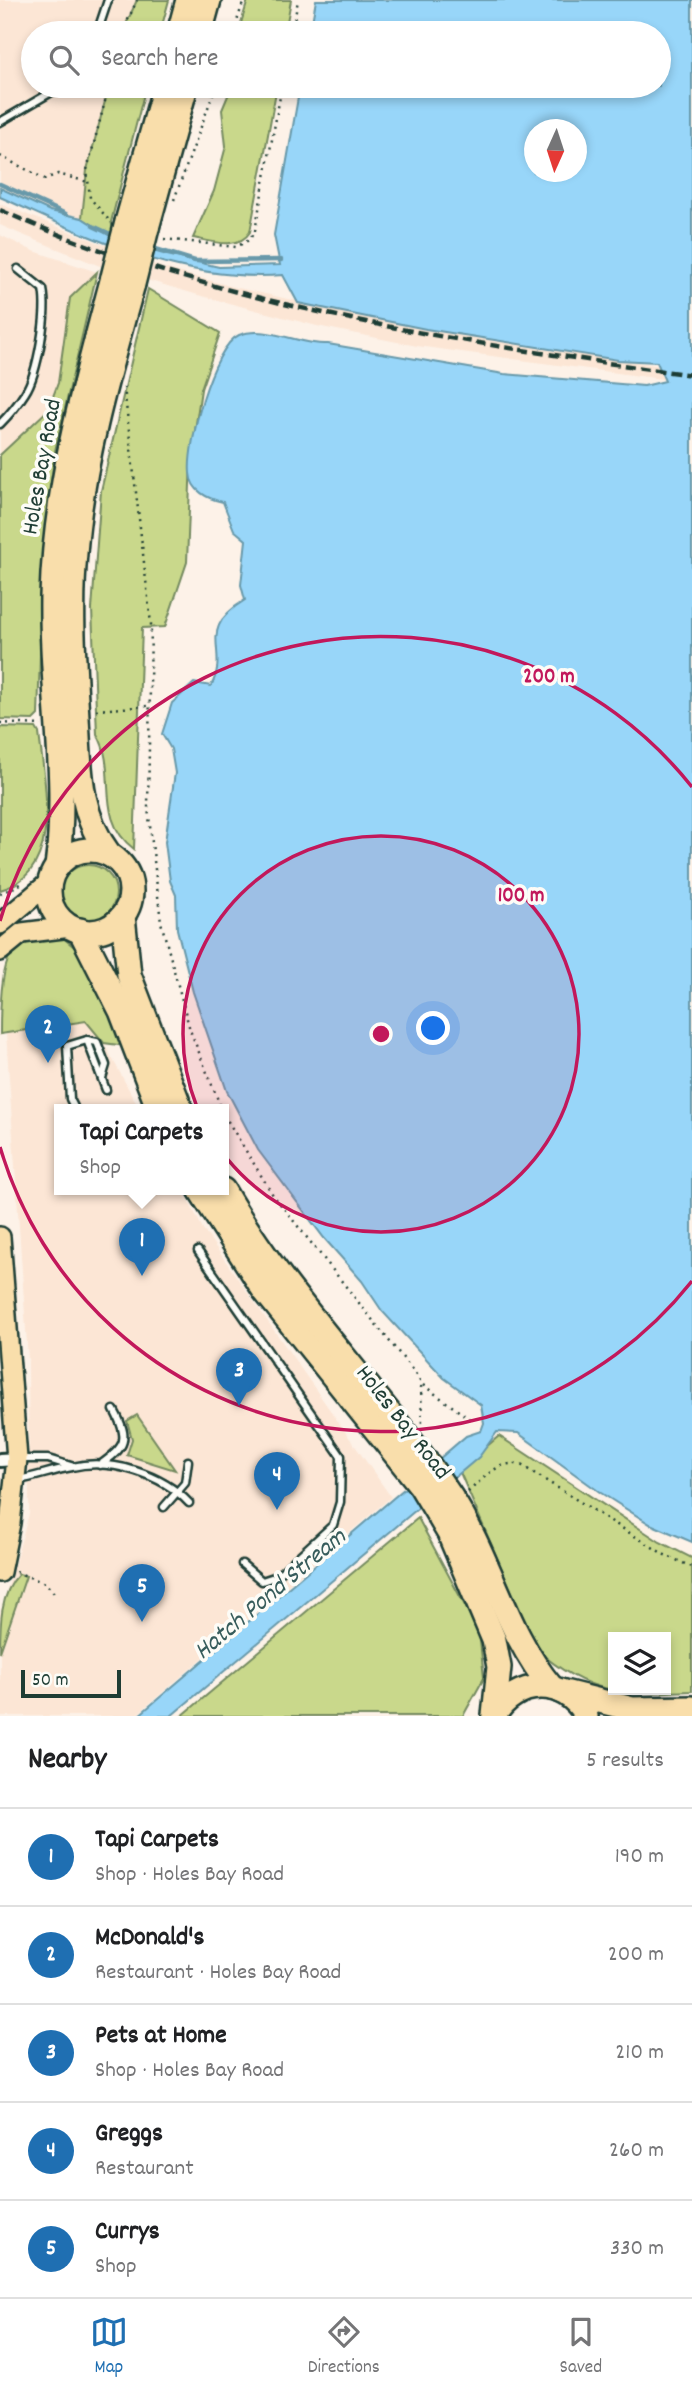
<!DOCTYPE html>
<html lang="en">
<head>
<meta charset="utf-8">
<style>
	body { margin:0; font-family:Dekko,sans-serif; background:#f2f2f2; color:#202124 }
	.controls { position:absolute; right:21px; bottom:21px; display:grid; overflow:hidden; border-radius:0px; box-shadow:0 4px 10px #0003 }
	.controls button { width:63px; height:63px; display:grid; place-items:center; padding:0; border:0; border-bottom:2px solid #e0e0e0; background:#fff; color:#202124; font:35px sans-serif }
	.compass { position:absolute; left:524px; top:119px; width:63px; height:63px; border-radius:50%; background:#fff; box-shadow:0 4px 10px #0003; rotate:183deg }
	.scale { position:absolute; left:21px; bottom:18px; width:100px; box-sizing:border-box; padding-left:7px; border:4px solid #1f3d34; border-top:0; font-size:19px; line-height:24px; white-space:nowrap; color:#1f3d34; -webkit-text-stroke:5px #fdfcf7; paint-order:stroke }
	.you { position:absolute; left:434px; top:1029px; width:24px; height:24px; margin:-18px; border:5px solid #fff; border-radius:50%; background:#1a73e8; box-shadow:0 0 0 10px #1a73e833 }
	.badge { display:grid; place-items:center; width:46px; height:46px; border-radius:50%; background:#1f6fb2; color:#fff; font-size:23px; font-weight:700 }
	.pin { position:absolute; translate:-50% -58px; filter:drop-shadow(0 2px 4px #0008) }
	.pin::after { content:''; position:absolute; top:37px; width:24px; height:21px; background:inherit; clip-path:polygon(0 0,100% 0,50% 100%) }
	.popup { position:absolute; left:54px; top:1104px; width:175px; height:91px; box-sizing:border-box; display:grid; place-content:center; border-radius:0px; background:#fff; filter:drop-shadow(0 2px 5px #0005); font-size:23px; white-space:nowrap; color:#757577 }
	.popup b { font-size:26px; color:#202124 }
	.popup::after { content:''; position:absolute; left:50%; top:100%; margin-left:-14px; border:14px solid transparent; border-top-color:#fff }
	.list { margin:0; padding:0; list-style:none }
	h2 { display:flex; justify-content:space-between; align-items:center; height:91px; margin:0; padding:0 28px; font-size:30px }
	h2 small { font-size:23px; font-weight:400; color:#757577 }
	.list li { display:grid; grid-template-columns:46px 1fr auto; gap:21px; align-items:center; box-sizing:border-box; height:98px; padding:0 28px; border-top:2px solid #e0e0e0 }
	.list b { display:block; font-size:26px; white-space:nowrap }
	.list p { margin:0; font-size:23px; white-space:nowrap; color:#757577 }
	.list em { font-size:23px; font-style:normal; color:#757577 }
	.icon { flex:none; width:38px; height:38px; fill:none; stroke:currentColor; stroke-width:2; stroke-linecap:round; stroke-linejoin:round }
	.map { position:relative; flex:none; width:692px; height:1716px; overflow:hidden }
	.search { position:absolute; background:#fff; box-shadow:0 4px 10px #0003; left:21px; right:21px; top:21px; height:77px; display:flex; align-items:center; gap:18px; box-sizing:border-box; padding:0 24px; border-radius:38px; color:#757577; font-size:26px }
	.sheet { height:581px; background:#fff }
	nav { display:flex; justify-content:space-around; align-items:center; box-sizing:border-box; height:98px; border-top:2px solid #e0e0e0; background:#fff; font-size:19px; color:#757577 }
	nav a { display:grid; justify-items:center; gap:4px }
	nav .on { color:#1f6fb2 }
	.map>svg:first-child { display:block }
</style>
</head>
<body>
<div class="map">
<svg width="692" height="1716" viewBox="0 0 692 1716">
	<rect width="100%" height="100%" fill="#fdf2e8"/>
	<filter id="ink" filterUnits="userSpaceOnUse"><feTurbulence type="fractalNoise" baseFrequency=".0143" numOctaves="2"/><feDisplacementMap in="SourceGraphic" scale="14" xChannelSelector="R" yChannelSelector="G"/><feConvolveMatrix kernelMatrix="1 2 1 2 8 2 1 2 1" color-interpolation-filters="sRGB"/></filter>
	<g filter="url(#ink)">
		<g fill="#fce6d5">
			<path d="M 0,0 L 137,0 L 122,33 L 33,33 L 33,86 L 109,86 L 87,170 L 82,218 L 50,211 L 0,188 Z"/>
			<path d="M 0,204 L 163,268 L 234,287 L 392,322 L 692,371 L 692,383 L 417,346 L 317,326 L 198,295 L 100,266 L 18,233 L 0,225 Z"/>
			<path d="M 0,235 L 31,250 L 97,272 L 70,298 L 58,383 L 48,410 L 0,455 Z"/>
			<path d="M 86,1021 L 104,1043 L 140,1110 L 60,1110 L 60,1190 L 183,1190 L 203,1229 L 391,1497 L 135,1716 L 0,1716 L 0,1614 L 29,1514 L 28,1360 L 6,1033 Z"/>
		</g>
		<g fill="#c9d88b" stroke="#748a60" stroke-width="2" fill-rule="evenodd">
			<path d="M 137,0 L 169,0 L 160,33 L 122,33 Z"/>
			<path d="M 248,0 L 291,0 L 285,33 L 238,33 Z"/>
			<path d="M 109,86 L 146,86 L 111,222 L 118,241 L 82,218 L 87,170 Z"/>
			<path d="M 232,86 L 277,86 L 250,232 C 238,251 211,241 193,238 L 214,191 L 226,146 L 222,110 Z"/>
			<path d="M 97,272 L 55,451 L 44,537 L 38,715 L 33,720 L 0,719 L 0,455 L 48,410 L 58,383 L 70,298 Z"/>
			<path d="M 148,289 L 220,333 L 201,389 L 191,458 L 187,562 L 165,627 L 142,628 L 134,849 C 93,818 119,771 97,734 L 92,609 L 101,491 Z"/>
			<path d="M 0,727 L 36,728 L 39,733 C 44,781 65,873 0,890 Z"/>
			<circle cx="88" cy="893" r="28"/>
			<path d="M 62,937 L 84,955 L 126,1046 L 104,1043 L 86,1021 L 0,1034 C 0,1004 0,953 23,939 C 33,935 51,938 62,937 Z"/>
			<path d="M 137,1415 L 175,1470 L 127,1455 L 132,1439 L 127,1421 Z"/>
			<path d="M 499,1436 L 660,1542 L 692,1558 L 692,1691 C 625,1694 590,1697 537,1650 L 459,1470 ZM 613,1637 L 666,1637 L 666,1690 L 613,1690 Z"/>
			<path d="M 418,1518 L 479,1632 L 484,1678 L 463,1716 L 182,1716 Z"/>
			<path d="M 19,1574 L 26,1576 L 0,1652 C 0,1626 0,1593 19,1574 Z"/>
		</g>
		<path fill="#98d6f9" stroke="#6899aa" stroke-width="2" fill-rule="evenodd" d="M 316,0 L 692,0 L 692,1542 L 650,1524 L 601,1493 L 518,1433 L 497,1432 L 479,1457 L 171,1716 L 138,1716 L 466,1436 L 481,1431 L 484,1423 L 481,1405 L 444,1378 L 382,1311 L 362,1281 L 324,1238 L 258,1150 L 227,1091 L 193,992 L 177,929 L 176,895 L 170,881 L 165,842 L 175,773 L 171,749 L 162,734 L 172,703 L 194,683 L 211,686 C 231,650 194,631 245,600 L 241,585 L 246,540 L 234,530 L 223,502 C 208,499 191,491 190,473 C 187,445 212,347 239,335 C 266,324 301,346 328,344 L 504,374 L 644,386 L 665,381 L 657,362 L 618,360 L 426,329 L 298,303 L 283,275 C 179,283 92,238 0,197 L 0,188 L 50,211 L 82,218 L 118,241 L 167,255 L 219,267 L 280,265 L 274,235 L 300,86 L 659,86 L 659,33 L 310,33 ZM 534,130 L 576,130 L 576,172 L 534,172 Z"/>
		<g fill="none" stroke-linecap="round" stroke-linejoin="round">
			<g stroke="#6899aa" stroke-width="4.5">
				<path d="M 0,184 L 66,214"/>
				<path d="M 93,226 L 117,237"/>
				<path d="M 149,247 L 195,261 L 281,260"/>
			</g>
			<g stroke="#1f3d34" stroke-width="11">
				<g id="lane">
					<path d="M 97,33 L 108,0"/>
					<path d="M 0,122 L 62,86"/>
					<path d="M 0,424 C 9,415 18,404 25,393 C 38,373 48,313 43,289 L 18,269"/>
					<path d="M 87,1040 L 97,1042 L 106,1065 L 102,1078"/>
					<path d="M 74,1107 L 70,1099 L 67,1046 L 87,1040 L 106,1090"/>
					<path d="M 198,1251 L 341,1456 L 340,1502 L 333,1525 L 277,1576 L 262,1581 L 242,1564"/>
					<path d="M 19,1459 L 48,1459 L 71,1466"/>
					<path d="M 100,1465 C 126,1447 130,1439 114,1410"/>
					<path d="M 18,1480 C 36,1477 54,1470 72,1467 C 111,1458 162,1474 189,1503"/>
					<path d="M 164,1507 L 185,1483 L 188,1461"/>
				</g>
			</g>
			<g stroke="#1f3d34" stroke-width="18">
				<path id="street" d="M 0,1460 L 17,1459"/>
			</g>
			<g stroke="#1f3d34" stroke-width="24">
				<g id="primary">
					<path d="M 0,924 L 50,882"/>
					<path d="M 0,951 L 22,933 L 71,927"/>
					<path d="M 0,1237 L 17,1459 L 10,1523 L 0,1572"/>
				</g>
			</g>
			<g stroke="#1f3d34" stroke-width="28">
				<g id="highway">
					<path d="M 179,33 L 188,0"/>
					<path d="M 200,33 L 209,0"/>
					<path d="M 127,222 L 165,86"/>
					<path d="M 147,228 L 186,86"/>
					<circle cx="90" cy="891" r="41"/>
					<path d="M 109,854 C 78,813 80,766 77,718 C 74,663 70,608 75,553 C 82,462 108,373 133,284"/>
					<path d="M 57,867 C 69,777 50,686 52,596 C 55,487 85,382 113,277"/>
					<path d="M 123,916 L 129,975 L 181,1110"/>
					<path d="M 80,930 L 121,1011 L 159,1110"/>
					<path d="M 200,1190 L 264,1290 L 421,1486 L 449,1533 L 494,1640 L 499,1667 L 494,1716"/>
					<path d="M 223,1190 C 287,1301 380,1390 451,1497 C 491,1558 505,1632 552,1688"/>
					<path d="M 560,1691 L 632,1709 L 692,1708"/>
					<path d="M 494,1716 C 515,1679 565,1676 586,1716"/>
				</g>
			</g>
			<g stroke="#1f3d34" stroke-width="2.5" stroke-dasharray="2 5" stroke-linecap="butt">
				<path d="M 122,33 L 137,0"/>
				<path d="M 233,33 L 244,0"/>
				<path d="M 292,33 L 298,0"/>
				<path d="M 0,156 L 45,179 L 58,174 L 88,182"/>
				<path d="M 174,200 L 216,86"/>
				<path d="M 108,219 L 90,198 L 87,170 L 109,86"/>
				<path d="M 164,239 L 236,247 L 249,240 L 255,231 L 282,86"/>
				<path d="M 124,387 L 151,624 L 148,808 L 161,922 L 190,1030 L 222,1110"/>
				<path d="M 96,710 L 148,706"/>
				<path d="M 0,723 L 42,725"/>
				<path d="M 0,894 L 21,884"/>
				<path d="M 224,1115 L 273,1195 L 418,1377 L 421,1384 L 422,1426"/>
				<path d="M 423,1385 L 471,1420"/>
				<path d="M 468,1492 C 484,1478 499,1459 521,1465 L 665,1555 L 692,1567"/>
				<path d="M 16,1572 L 45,1583 L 55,1594"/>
			</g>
			<use href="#lane" stroke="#fdfcf7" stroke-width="6"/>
			<use href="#street" stroke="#fdfcf7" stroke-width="12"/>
			<use href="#primary" stroke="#f9deab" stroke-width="19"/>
			<use href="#highway" stroke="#f9deab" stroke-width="23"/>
			<path stroke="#1f3d34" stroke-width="4.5" stroke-dasharray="10 5" stroke-linecap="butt" d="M 0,210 C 218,307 457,342 692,375"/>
			<g stroke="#1f3d34" stroke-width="28" stroke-linecap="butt">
				<g id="highway-bridge">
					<path d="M 113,277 L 127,222"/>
					<path d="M 133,284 L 147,228"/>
				</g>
			</g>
			<use href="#highway-bridge" stroke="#f9deab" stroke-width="23"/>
		</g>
	</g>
	<circle cx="381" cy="1034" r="198" fill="#c2185b" fill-opacity=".12"/>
	<g fill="none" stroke="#c2185b" stroke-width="3.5">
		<circle cx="381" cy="1034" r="198"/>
		<path d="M692 1281A397 397 0 0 1 0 1147M0 921A397 397 0 0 1 692 787"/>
	</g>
	<g text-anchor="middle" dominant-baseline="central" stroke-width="7" stroke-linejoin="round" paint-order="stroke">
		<g font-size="24" fill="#1f3d34" stroke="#fdfcf7">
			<text transform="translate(43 467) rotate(-80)">Holes Bay Road</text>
			<text transform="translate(402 1423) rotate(52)">Holes Bay Road</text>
		</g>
		<g font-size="26" font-style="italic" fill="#375c5b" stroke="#fdfcf7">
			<text transform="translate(271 1595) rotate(-40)">Hatch Pond Stream</text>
		</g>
	</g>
	<circle cx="381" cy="1034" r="10" fill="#c2185b" stroke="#fdfcf7" stroke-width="3.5"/>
	<g font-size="21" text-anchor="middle" font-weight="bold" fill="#c2185b" stroke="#fdfcf7" stroke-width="7" stroke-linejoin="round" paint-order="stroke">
		<text x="549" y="682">200 m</text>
		<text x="521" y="901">100 m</text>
	</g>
</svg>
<div class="controls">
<button><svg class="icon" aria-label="layers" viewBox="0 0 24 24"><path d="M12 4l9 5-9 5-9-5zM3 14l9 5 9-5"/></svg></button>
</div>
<svg class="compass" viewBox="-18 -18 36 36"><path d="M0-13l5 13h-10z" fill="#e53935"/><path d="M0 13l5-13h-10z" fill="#757577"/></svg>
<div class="scale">50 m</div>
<div class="you"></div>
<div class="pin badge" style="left:142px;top:1276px">1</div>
<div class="popup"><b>Tapi Carpets</b>Shop</div>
<div class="pin badge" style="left:48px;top:1063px">2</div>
<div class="pin badge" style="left:239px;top:1406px">3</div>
<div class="pin badge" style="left:277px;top:1510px">4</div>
<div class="pin badge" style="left:142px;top:1622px">5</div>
<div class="search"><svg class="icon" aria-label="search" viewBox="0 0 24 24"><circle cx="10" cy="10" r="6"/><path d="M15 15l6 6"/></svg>Search here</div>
</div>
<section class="sheet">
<h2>Nearby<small>5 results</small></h2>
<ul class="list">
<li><span class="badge">1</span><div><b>Tapi Carpets</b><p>Shop · Holes Bay Road</p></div><em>190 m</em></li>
<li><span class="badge">2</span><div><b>McDonald's</b><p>Restaurant · Holes Bay Road</p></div><em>200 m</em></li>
<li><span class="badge">3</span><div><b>Pets at Home</b><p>Shop · Holes Bay Road</p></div><em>210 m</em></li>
<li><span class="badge">4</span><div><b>Greggs</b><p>Restaurant</p></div><em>260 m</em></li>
<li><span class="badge">5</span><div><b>Currys</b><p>Shop</p></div><em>330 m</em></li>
</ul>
</section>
<nav>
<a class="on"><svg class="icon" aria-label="map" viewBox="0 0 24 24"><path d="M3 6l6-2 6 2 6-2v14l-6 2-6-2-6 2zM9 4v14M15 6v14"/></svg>Map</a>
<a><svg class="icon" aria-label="directions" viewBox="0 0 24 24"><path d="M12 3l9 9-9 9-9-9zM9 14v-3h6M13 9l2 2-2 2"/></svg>Directions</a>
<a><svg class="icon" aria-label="saved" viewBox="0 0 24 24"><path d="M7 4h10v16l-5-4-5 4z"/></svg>Saved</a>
</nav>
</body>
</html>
